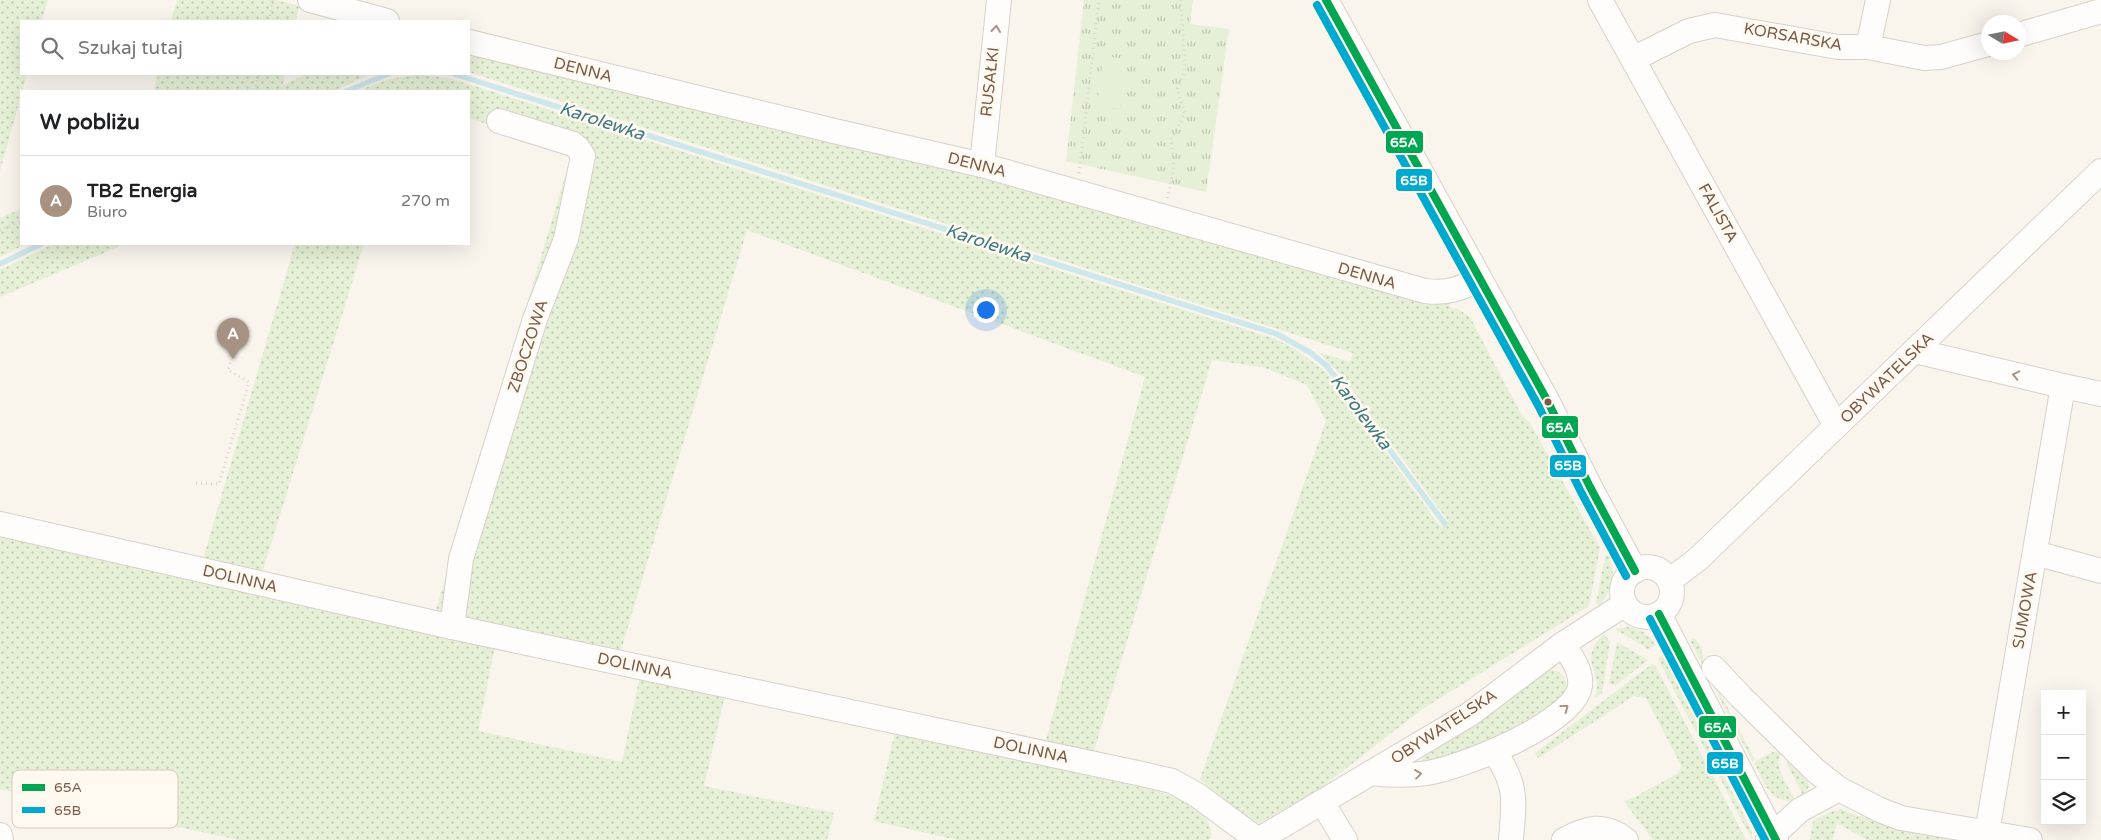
<!DOCTYPE html>
<html lang="pl">
<head>
<meta charset="utf-8">
<style>
	body { margin:0; font-family:"Varela Round",sans-serif; background:#f6f6f6; color:#202124 }
	.controls { position:absolute; right:15px; bottom:15px; display:grid; overflow:hidden; border-radius:0px; box-shadow:0 5px 20px #0002 }
	.controls button { width:45px; height:45px; display:grid; place-items:center; padding:0; border:0; border-bottom:1px solid #e0e0e0; background:#fff; color:#202124; font:25px sans-serif }
	.compass { position:absolute; left:1981px; top:15px; width:45px; height:45px; border-radius:50%; background:#fff; box-shadow:0 5px 20px #0002; rotate:100deg }
	.you { position:absolute; left:985px; top:309px; width:18px; height:18px; margin:-12px; border:4px solid #fff; border-radius:50%; background:#1a73e8; box-shadow:0 0 0 8px #1a73e833 }
	.badge { display:grid; place-items:center; width:32px; height:32px; border-radius:50%; background:#a69182; color:#fff; font-size:16px; font-weight:700 }
	.pin { position:absolute; translate:-50% -41px; filter:drop-shadow(0 1px 2px #0008) }
	.pin::after { content:''; position:absolute; top:26px; width:18px; height:15px; background:inherit; clip-path:polygon(0 0,100% 0,50% 100%) }
	.list { margin:0; padding:0; list-style:none }
	h2 { display:flex; justify-content:space-between; align-items:center; height:65px; margin:0; padding:0 20px; font-size:21px }
	h2 small { font-size:16px; font-weight:400; color:#757577 }
	.list li { display:grid; grid-template-columns:32px 1fr auto; gap:15px; align-items:center; box-sizing:border-box; height:90px; padding:0 20px; border-top:1px solid #e0e0e0 }
	.list b { display:block; font-size:19px; white-space:nowrap }
	.list p { margin:0; font-size:16px; white-space:nowrap; color:#757577 }
	.list em { font-size:16px; font-style:normal; color:#757577 }
	.icon { flex:none; width:28px; height:28px; fill:none; stroke:currentColor; stroke-width:2; stroke-linecap:round; stroke-linejoin:round }
	.map { position:relative; flex:none; width:2101px; height:840px; overflow:hidden }
	.search { position:absolute; background:#fff; box-shadow:0 5px 20px #0002; left:20px; top:20px; width:450px; height:55px; display:flex; align-items:center; gap:12px; box-sizing:border-box; padding:0 18px; border-radius:0px; color:#757577; font-size:19px }
	.panel { position:absolute; background:#fff; box-shadow:0 5px 20px #0002; left:20px; top:90px; width:450px; height:155px; border-radius:0px }
	.map>svg:first-child { display:block }
</style>
</head>
<body>
<div class="map">
<svg width="2101" height="840" viewBox="0 0 2101 840">
	<defs>
		<pattern id="grass-dots" width="8" height="8" patternUnits="userSpaceOnUse" patternTransform="scale(1.25)"><rect width="8" height="8" fill="#e5f0d6"/><path d="M2 2h.1M6 6h.1" fill="none" stroke="#bec5b0" stroke-width="1.8" stroke-linecap="round"/></pattern>
		<pattern id="park-tufts" width="24" height="20" patternUnits="userSpaceOnUse" patternTransform="scale(1.25)"><rect width="24" height="20" fill="#e5f0d6"/><path d="M3 7l-1-3M5 7V3M7 7l1-3M15 17l-1-3M17 17v-4M19 17l1-3" fill="none" stroke="#bec5b0"/></pattern>
	</defs>
	<rect width="100%" height="100%" fill="#f9f4ec"/>
	<g fill="url(#grass-dots)">
		<path d="M 0,0 L 48,0 L 42,21 L 21,21 L 21,74 L 27,74 L 0,171 Z"/>
		<path d="M 177,0 L 277,0 L 299,6 L 296,21 L 171,21 Z"/>
		<path d="M 469,49 L 973,175 L 1448,301 L 1451,308 L 1458,309 L 1470,317 L 1521,414 L 1530,423 L 1600,548 L 1589,606 L 1421,710 L 1321,788 L 1254,826 L 1200,779 L 1326,421 L 1307,385 L 1262,367 L 1212,360 L 1093,754 L 1045,744 L 1145,377 L 747,230 L 621,650 L 435,613 L 572,153 L 469,118 L 469,91 L 359,91 C 391,75 421,72 455,80 L 1275,339 L 1295,349 L 1326,372 L 1441,527 L 1448,521 L 1342,376 L 1318,352 L 1350,362 L 1353,353 L 469,72 Z"/>
		<path d="M 158,74 L 285,74 L 283,85 L 307,74 L 370,74 L 334,91 L 154,91 Z"/>
		<path d="M 21,209 L 21,244 L 26,244 L 0,257 L 0,218 Z"/>
		<path d="M 53,244 L 125,244 L 0,297 L 0,270 Z"/>
		<path d="M 295,244 L 364,244 L 262,573 L 203,559 Z"/>
		<path d="M 0,533 L 495,646 L 478,731 L 622,762 L 640,676 L 725,695 L 704,786 L 834,813 L 827,840 L 239,840 L 0,789 Z"/>
		<path d="M 1608,555 C 1617,574 1612,590 1599,606 L 1596,603 L 1605,557 Z"/>
		<path d="M 1629,627 L 1644,632 L 1656,645 L 1648,649 L 1615,629 Z"/>
		<path d="M 1604,634 L 1610,641 L 1602,693 L 1595,698 C 1605,673 1576,661 1604,634 Z"/>
		<path d="M 1694,638 L 1701,646 L 1703,661 L 1755,760 L 1752,761 L 1690,640 Z"/>
		<path d="M 1617,642 L 1648,660 L 1615,686 L 1609,683 Z"/>
		<path d="M 1662,655 L 1752,831 L 1752,840 L 1658,659 Z"/>
		<path d="M 1652,664 L 1655,665 L 1746,840 L 1653,840 L 1624,801 L 1631,799 L 1677,774 L 1682,767 L 1646,698 L 1634,696 L 1538,758 L 1535,753 Z"/>
		<path d="M 1547,670 C 1561,670 1566,675 1567,689 C 1544,720 1501,740 1466,752 C 1452,757 1437,759 1423,762 L 1422,756 Z"/>
		<path d="M 895,732 L 1153,790 C 1183,800 1207,801 1212,837 L 1209,840 L 957,840 L 874,821 Z"/>
		<path d="M 1773,752 L 1782,753 C 1772,765 1789,788 1795,800 C 1770,805 1763,780 1754,762 Z"/>
		<path d="M 1788,759 L 1807,777 L 1809,787 L 1803,795 L 1786,762 Z"/>
		<path d="M 1841,809 L 1860,817 L 1863,812 L 1964,840 L 1867,840 L 1837,823 L 1833,840 L 1810,840 L 1813,821 L 1830,812 Z"/>
	</g>
	<path fill="url(#park-tufts)" d="M 1084,0 L 1193,0 L 1190,24 L 1229,29 L 1206,192 L 1066,161 Z"/>
	<path fill="#e5f0d6" d="M 1103,56 L 1126,59 L 1120,109 L 1097,107 Z"/>
	<g fill="none" stroke-linecap="round" stroke-linejoin="round">
		<g stroke="#cde7ea" stroke-width="5.5">
			<path d="M 454,74 L 1277,334 L 1311,353 L 1327,366 L 1445,524"/>
			<path d="M 347,91 L 388,74"/>
			<path d="M 0,264 L 41,244"/>
		</g>
		<g stroke="#d8d1ca" stroke-width="26">
			<g id="minor">
				<path d="M 310,0 L 387,21"/>
				<path d="M 1326,0 L 1548,402 L 1590,487 L 1635,571"/>
				<path d="M 1600,0 L 1836,426"/>
				<path d="M 2018,35 L 2101,11"/>
				<path d="M 469,42 L 834,131 L 982,165 L 1425,291 C 1446,294 1462,289 1479,278"/>
				<path d="M 1868,47 L 1878,0"/>
				<path d="M 1633,59 L 1689,31 L 1715,25 L 1838,47 L 1868,47 L 1924,58 L 1941,57 L 1988,44"/>
				<path d="M 982,165 L 999,0"/>
				<path d="M 1915,351 L 2063,386 L 2101,394"/>
				<path d="M 0,524 L 452,627 L 1142,774 L 1172,781 L 1197,795 L 1251,835 L 1254,840"/>
				<path d="M 2035,553 L 2101,571"/>
				<circle cx="1647" cy="592" r="25"/>
				<path d="M 1669,581 L 1698,559 L 2101,171"/>
				<path d="M 1659,614 L 1776,840"/>
				<path d="M 452,627 L 461,559 L 535,319 L 566,239 L 583,156 L 578,148 L 573,144 L 499,121"/>
				<path d="M 1714,668 L 1741,697 L 1816,771 L 1839,789"/>
				<path d="M 1495,752 C 1518,788 1514,799 1511,840"/>
				<path d="M 1370,773 C 1389,775 1408,776 1427,773 C 1461,768 1575,723 1580,686 C 1582,670 1571,657 1563,644"/>
				<path d="M 1322,802 L 1345,840"/>
				<path d="M 1987,833 L 2063,386"/>
				<path d="M 0,835 L 1,840"/>
				<path d="M 1258,840 L 1470,714 L 1563,644 L 1625,604"/>
				<path d="M 1564,840 C 1586,828 1604,822 1626,840"/>
				<path d="M 1768,840 L 1800,810 L 1839,789 L 1880,810 L 1901,818 L 2030,840"/>
			</g>
		</g>
		<g stroke="#dbd3cd" stroke-width="3" stroke-dasharray="1 4" stroke-linecap="butt">
			<path d="M 269,21 L 273,0"/>
			<path d="M 255,91 L 259,74"/>
			<path d="M 1079,173 L 1099,0"/>
			<path d="M 1167,198 L 1171,184 L 1174,158 L 1171,140 L 1185,114 L 1177,89 L 1185,71 L 1181,0"/>
			<path d="M 0,230 L 21,221"/>
			<path d="M 196,483 L 219,484 L 249,382 L 228,370 L 231,361"/>
		</g>
		<use href="#minor" stroke="#fefdfc" stroke-width="24"/>
		<g stroke="#fff9ef" stroke-width="11">
			<g id="bus-1">
				<path d="M 1326,0 L 1548,402 L 1590,487 L 1635,571"/>
				<path d="M 1659,614 L 1776,840"/>
			</g>
		</g>
		<g stroke="#fff9ef" stroke-width="11">
			<g id="bus-2">
				<path d="M 1317,5 L 1539,407 L 1581,492 L 1626,576"/>
				<path d="M 1650,619 L 1765,840"/>
			</g>
		</g>
		<use href="#bus-1" stroke="#00a651" stroke-width="8"/>
		<use href="#bus-2" stroke="#00a9ce" stroke-width="8"/>
	</g>
	<defs><path id="oneway-chevron" d="M-2-3.5L2.5 0L-2 3.5" fill="none" stroke-width="1.6" stroke-linecap="round" stroke-linejoin="round" transform="scale(1.25)"/></defs>
	<g stroke="#a89488">
		<use href="#oneway-chevron" transform="translate(996 29) rotate(-84)"/>
		<use href="#oneway-chevron" transform="translate(2016 375) rotate(-167)"/>
		<use href="#oneway-chevron" transform="translate(1565 708) rotate(-37)"/>
		<use href="#oneway-chevron" transform="translate(1418 774) rotate(-7)"/>
	</g>
	<circle fill="#795b49" stroke="#fff9ef" stroke-width="2" cx="1548" cy="402" r="4.5"/>
	<g text-anchor="middle" dominant-baseline="central" stroke-width="5" stroke-linejoin="round" paint-order="stroke">
		<g font-size="16" fill="#795b49" stroke="#fff9ef">
			<text transform="translate(1793 37) rotate(10)">KORSARSKA</text>
			<text transform="translate(583 70) rotate(14)">DENNA</text>
			<text transform="translate(990 82) rotate(-84)">RUSAŁKI</text>
			<text transform="translate(977 165) rotate(14)">DENNA</text>
			<text transform="translate(1718 213) rotate(61)">FALISTA</text>
			<text transform="translate(1367 276) rotate(16)">DENNA</text>
			<text transform="translate(528 346) rotate(-72)">ZBOCZOWA</text>
			<text transform="translate(1887 378) rotate(-44)">OBYWATELSKA</text>
			<text transform="translate(240 579) rotate(13)">DOLINNA</text>
			<text transform="translate(2025 610) rotate(-80)">SUMOWA</text>
			<text transform="translate(635 666) rotate(12)">DOLINNA</text>
			<text transform="translate(1444 727) rotate(-33)">OBYWATELSKA</text>
			<text transform="translate(1031 750) rotate(12)">DOLINNA</text>
		</g>
		<g font-size="18" font-style="italic" fill="#3f7a87" stroke="#fff9ef">
			<text transform="translate(602 121) rotate(18)">Karolewka</text>
			<text transform="translate(988 243) rotate(18)">Karolewka</text>
			<text transform="translate(1361 412) rotate(53)">Karolewka</text>
		</g>
	</g>
	<rect x="12" y="770" width="166" height="58" rx="8" fill="#fff9ef" stroke="#d7cabd" stroke-width="1"/>
	<rect x="22" y="784" width="23" height="7" fill="#00a651"/>
	<rect x="22" y="807" width="23" height="6" fill="#00a9ce"/>
	<g font-size="14" fill="#795b49">
		<text x="54" y="792">65A</text>
		<text x="54" y="815">65B</text>
	</g>
	<g stroke="#fff9ef" stroke-width="2">
		<rect x="1385" y="130" width="39" height="24" rx="5" fill="#00a651"/>
		<rect x="1395" y="168" width="38" height="24" rx="5" fill="#00a9ce"/>
		<rect x="1541" y="415" width="38" height="24" rx="5" fill="#00a651"/>
		<rect x="1549" y="454" width="38" height="24" rx="5" fill="#00a9ce"/>
		<rect x="1698" y="715" width="39" height="24" rx="5" fill="#00a651"/>
		<rect x="1706" y="751" width="38" height="24" rx="5" fill="#00a9ce"/>
	</g>
	<g font-size="14" text-anchor="middle" font-weight="bold" fill="#fff">
		<text x="1404" y="147">65A</text>
		<text x="1414" y="185">65B</text>
		<text x="1560" y="432">65A</text>
		<text x="1568" y="470">65B</text>
		<text x="1718" y="732">65A</text>
		<text x="1725" y="768">65B</text>
	</g>
</svg>
<div class="controls">
<button>+</button>
<button>−</button>
<button><svg class="icon" aria-label="layers" viewBox="0 0 24 24"><path d="M12 4l9 5-9 5-9-5zM3 14l9 5 9-5"/></svg></button>
</div>
<svg class="compass" viewBox="-18 -18 36 36"><path d="M0-13l5 13h-10z" fill="#e53935"/><path d="M0 13l5-13h-10z" fill="#757577"/></svg>
<div class="you"></div>
<div class="pin badge" style="left:233px;top:359px">A</div>
<div class="search"><svg class="icon" aria-label="search" viewBox="0 0 24 24"><circle cx="10" cy="10" r="6"/><path d="M15 15l6 6"/></svg>Szukaj tutaj</div>
<section class="panel">
<h2>W pobliżu<small></small></h2>
<ul class="list">
<li><span class="badge">A</span><div><b>TB2 Energia</b><p>Biuro</p></div><em>270 m</em></li>
</ul>
</section>
</div>
</body>
</html>
